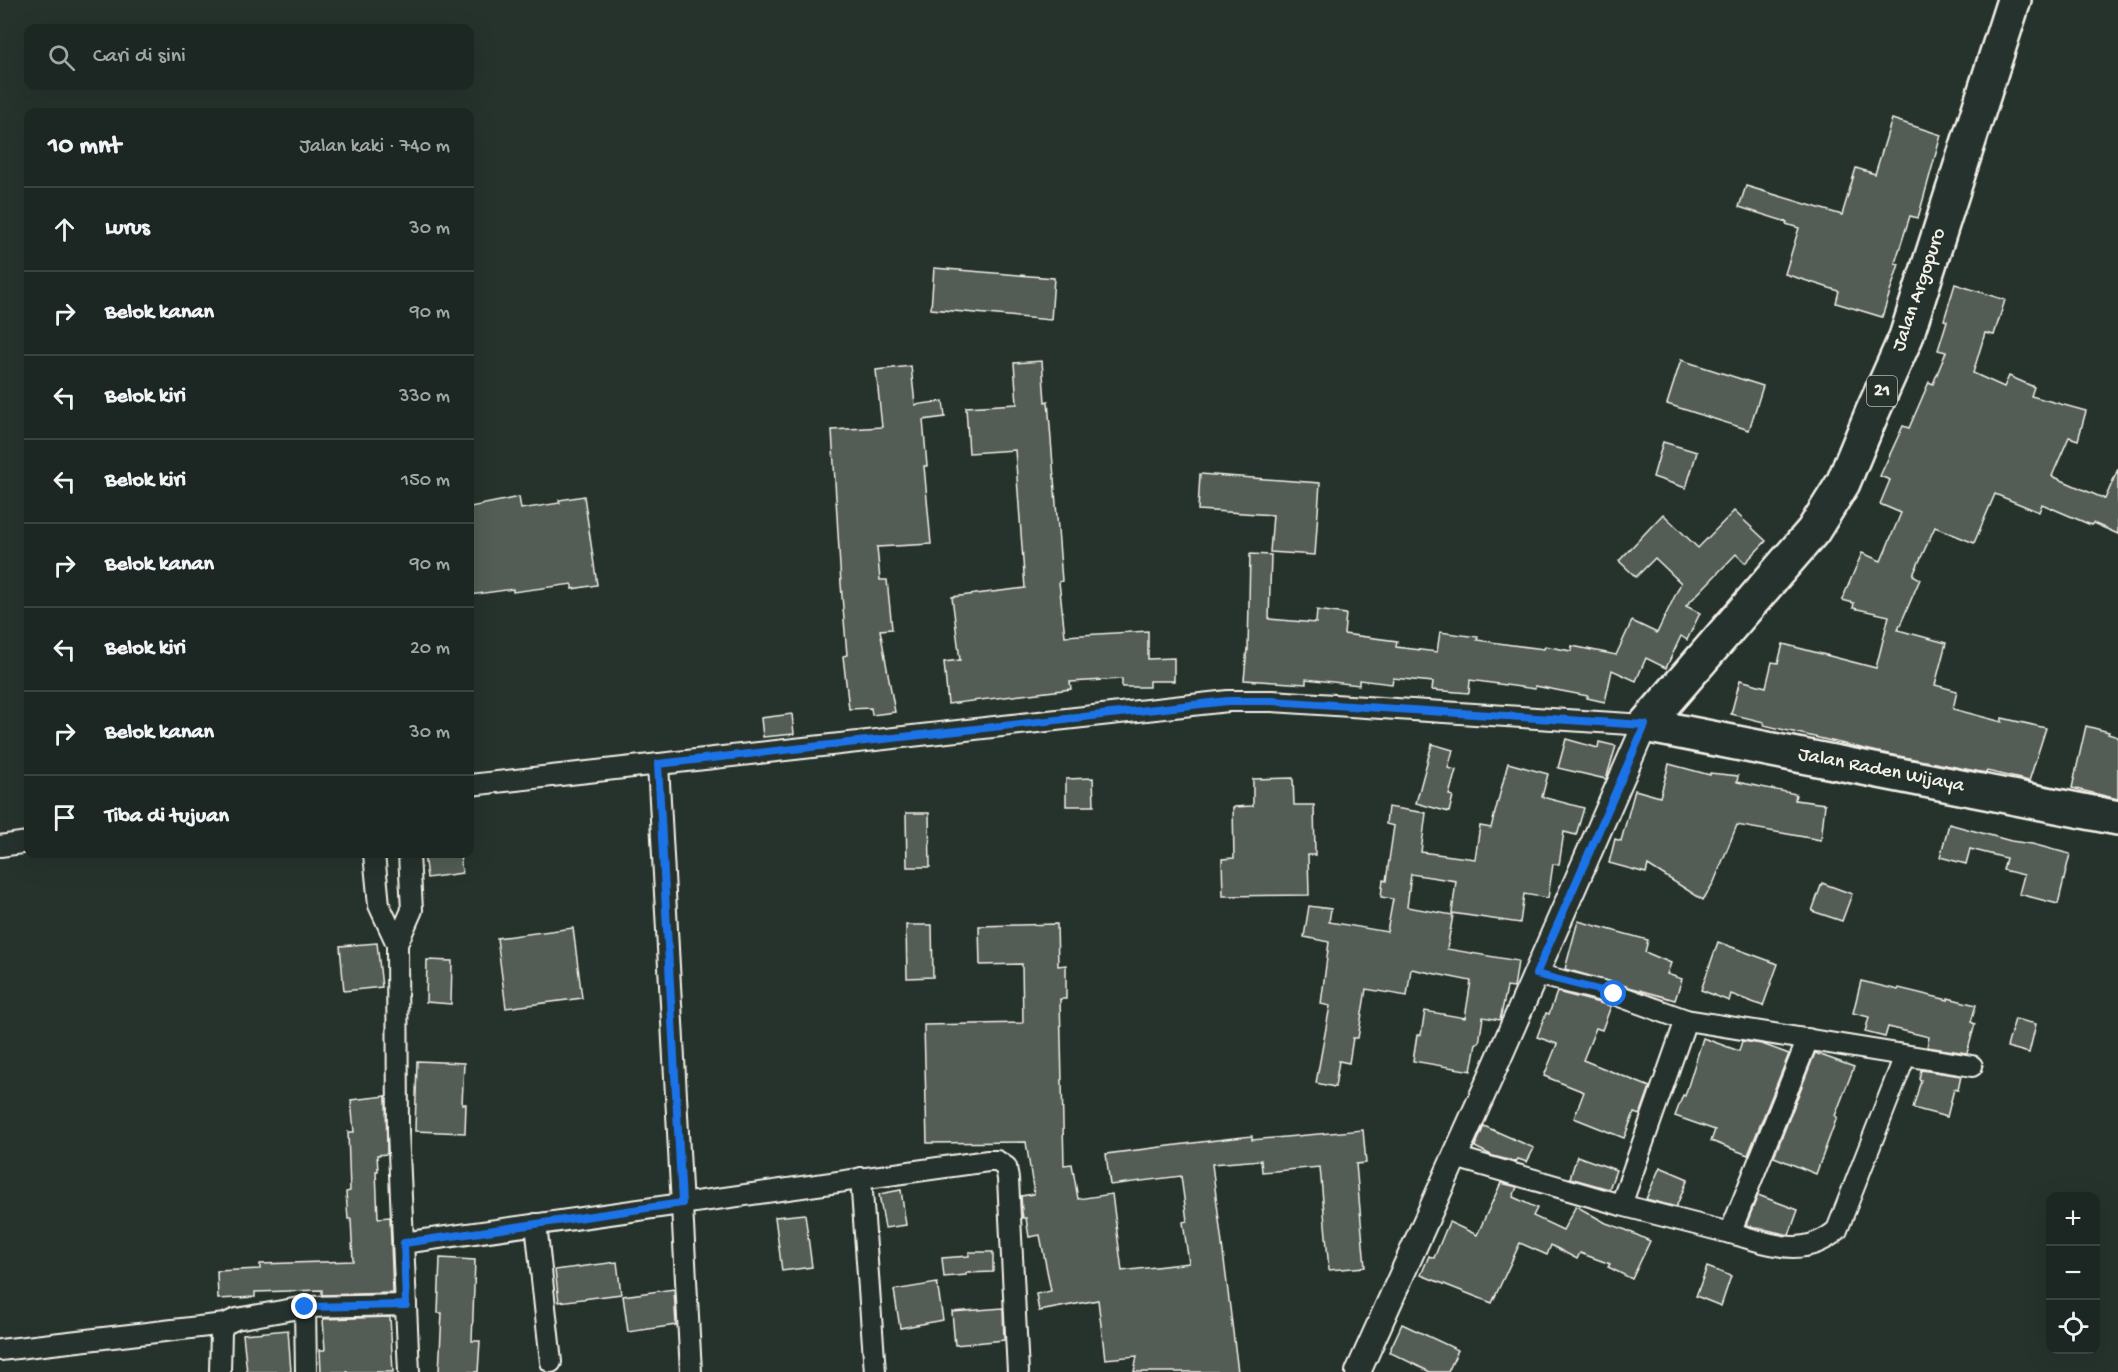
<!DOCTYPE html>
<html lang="id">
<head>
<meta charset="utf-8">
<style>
	body { margin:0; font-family:"Gochi Hand",sans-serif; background:#29322f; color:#f1f3f6 }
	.controls { position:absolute; right:18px; bottom:18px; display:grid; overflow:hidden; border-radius:12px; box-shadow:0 6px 24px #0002 }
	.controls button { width:54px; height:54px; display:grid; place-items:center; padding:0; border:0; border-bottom:2px solid #3a4340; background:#1c2622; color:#f1f3f6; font:30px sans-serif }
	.stop { position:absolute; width:18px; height:18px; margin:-14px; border:4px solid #1a73e8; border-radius:50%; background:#fff }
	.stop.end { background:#1a73e8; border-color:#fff; box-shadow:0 2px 6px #0008 }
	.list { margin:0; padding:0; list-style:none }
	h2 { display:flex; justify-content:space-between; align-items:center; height:78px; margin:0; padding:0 24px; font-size:26px }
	h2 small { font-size:20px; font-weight:400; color:#a0a5a5 }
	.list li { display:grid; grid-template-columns:39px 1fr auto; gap:18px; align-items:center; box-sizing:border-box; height:84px; padding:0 24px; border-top:2px solid #3a4340 }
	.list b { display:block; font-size:22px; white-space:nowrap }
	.list em { font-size:20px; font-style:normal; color:#a0a5a5 }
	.icon { flex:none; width:33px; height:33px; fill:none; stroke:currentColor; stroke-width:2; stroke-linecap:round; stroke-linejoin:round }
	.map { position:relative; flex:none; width:2118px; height:1372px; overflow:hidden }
	.search { position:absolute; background:#1c2622; box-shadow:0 6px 24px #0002; left:24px; top:24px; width:450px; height:66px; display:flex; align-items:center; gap:15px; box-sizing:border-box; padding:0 21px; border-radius:12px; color:#a0a5a5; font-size:22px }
	.panel { position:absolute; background:#1c2622; box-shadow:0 6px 24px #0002; left:24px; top:108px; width:450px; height:750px; border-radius:12px }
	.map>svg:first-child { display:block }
</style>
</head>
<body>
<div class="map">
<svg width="2118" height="1372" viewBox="0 0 2118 1372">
	<rect width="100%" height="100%" fill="#26332d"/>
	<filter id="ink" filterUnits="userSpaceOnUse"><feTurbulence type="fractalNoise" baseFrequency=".0167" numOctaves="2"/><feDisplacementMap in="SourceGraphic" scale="12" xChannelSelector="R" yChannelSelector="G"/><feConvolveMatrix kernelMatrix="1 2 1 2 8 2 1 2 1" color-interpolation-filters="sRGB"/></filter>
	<g filter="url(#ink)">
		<g fill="#525c55" stroke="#f4f1e8" stroke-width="1.5">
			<path d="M 1892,119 L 1941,135 L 1918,218 L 1910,216 L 1895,263 L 1899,264 L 1882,317 L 1836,303 L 1839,291 L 1785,274 L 1799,228 L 1786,224 L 1787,222 L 1739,207 L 1746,186 L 1842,215 L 1856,168 L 1875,174 Z"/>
			<path d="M 934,268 L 1054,278 L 1051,320 L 931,309 Z"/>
			<path d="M 1955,284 L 2005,300 L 1994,335 L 1985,333 L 1973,373 L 2004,387 L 2009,376 L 2034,387 L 2031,396 L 2086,411 L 2078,440 L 2069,437 L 2052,476 L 2105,499 L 2118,469 L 2118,534 L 2093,523 L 2091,525 L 2042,504 L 2039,512 L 1995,494 L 1974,543 L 1935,527 L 1913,575 L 1920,579 L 1898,630 L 1946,643 L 1935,685 L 1957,691 L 1953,709 L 2002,722 L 2002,718 L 2046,728 L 2029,781 L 1987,771 L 1986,773 L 1878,752 L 1764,725 L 1764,722 L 1731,714 L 1740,680 L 1766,687 L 1772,662 L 1778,663 L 1783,644 L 1876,668 L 1889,616 L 1853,608 L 1854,603 L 1842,600 L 1862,553 L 1881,561 L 1901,513 L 1880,504 L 1890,480 L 1880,476 L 1903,426 L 1909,428 L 1929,382 L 1933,384 L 1946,352 L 1938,350 L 1947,321 L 1944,320 Z"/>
			<path d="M 1681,360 L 1763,386 L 1749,430 L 1667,404 Z"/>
			<path d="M 1042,361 L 1045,402 L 1048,401 L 1062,581 L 1059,582 L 1065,636 L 1148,631 L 1148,659 L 1174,658 L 1174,681 L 1149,681 L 1149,687 L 1122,687 L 1122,679 L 1070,682 L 1071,689 L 948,704 L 944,662 L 960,660 L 952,597 L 1025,588 L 1015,450 L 969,453 L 966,407 L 1017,404 L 1014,363 Z"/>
			<path d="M 911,366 L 915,405 L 943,401 L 945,417 L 923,420 L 927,466 L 924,466 L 931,544 L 877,547 L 880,580 L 887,580 L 892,629 L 880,630 L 895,712 L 872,715 L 871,708 L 849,709 L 843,656 L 847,655 L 841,584 L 832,430 L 882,427 L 876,370 Z"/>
			<path d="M 1663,442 L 1697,452 L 1686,488 L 1653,477 Z"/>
			<path d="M 1200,474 L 1320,483 L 1315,555 L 1270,552 L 1273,515 L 1198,510 Z"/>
			<path d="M 584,496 L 597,585 L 572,589 L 572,584 L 513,592 L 513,589 L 470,595 L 470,507 L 519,497 L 521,509 L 560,503 L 559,500 Z"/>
			<path d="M 1734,511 L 1766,541 L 1745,563 L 1736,554 L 1686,606 L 1700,613 L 1687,640 L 1681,636 L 1666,668 L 1646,658 L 1636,681 L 1612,670 L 1605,702 L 1587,698 L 1588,696 L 1535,686 L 1535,689 L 1470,680 L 1469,693 L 1432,690 L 1433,682 L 1393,678 L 1392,684 L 1359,680 L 1359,685 L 1306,679 L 1306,684 L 1244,680 L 1247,649 L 1248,650 L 1250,554 L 1271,555 L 1269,619 L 1316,623 L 1317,610 L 1346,614 L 1344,634 L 1397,641 L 1396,647 L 1437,652 L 1440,632 L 1478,637 L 1477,640 L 1512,645 L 1544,649 L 1545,646 L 1571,651 L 1572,646 L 1616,655 L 1632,621 L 1657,633 L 1681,583 L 1655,558 L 1636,577 L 1619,561 L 1663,514 L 1698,548 Z"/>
			<path d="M 792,714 L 794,734 L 763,737 L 761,718 Z"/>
			<path d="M 2086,726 L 2109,732 L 2108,734 L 2118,737 L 2118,799 L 2072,788 Z"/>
			<path d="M 1566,739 L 1598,748 L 1599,742 L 1616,746 L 1606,779 L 1558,768 Z"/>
			<path d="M 1432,744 L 1453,750 L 1448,768 L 1456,770 L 1449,795 L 1453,796 L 1449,812 L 1416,803 Z"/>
			<path d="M 1508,763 L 1548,774 L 1542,797 L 1584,808 L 1576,835 L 1564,832 L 1559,865 L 1553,864 L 1548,898 L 1524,894 L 1520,923 L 1452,913 L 1456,881 L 1411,874 L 1407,907 L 1453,915 L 1447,949 L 1518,961 L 1514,988 L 1507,987 L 1500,1020 L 1483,1017 L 1479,1043 L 1476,1043 L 1471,1071 L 1413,1061 L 1417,1035 L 1421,1035 L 1425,1011 L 1465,1018 L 1471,981 L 1411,969 L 1407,996 L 1366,989 L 1358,1038 L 1353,1038 L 1349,1063 L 1339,1061 L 1335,1087 L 1316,1083 L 1330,1006 L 1321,1004 L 1329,942 L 1304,937 L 1309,906 L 1331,909 L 1329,922 L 1387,932 L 1393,899 L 1381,897 L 1383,880 L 1386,881 L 1394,826 L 1386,824 L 1388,807 L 1426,813 L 1421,852 L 1475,859 L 1480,826 L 1491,828 Z"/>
			<path d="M 1669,764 L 1710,775 L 1710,773 L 1738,776 L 1737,782 L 1796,794 L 1795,800 L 1825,804 L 1821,840 L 1737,825 L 1714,882 L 1703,900 L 1648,865 L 1646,873 L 1609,863 L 1615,839 L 1621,841 L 1635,790 L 1660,797 Z"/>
			<path d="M 1093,778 L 1094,806 L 1066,806 L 1066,779 Z"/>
			<path d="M 1293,778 L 1294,805 L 1314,805 L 1315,855 L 1308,855 L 1309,895 L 1223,896 L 1222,859 L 1234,858 L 1233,807 L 1253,806 L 1253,779 Z"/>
			<path d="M 906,813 L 929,813 L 930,867 L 907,867 Z"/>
			<path d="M 1949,824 L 2011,841 L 2032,844 L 2070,854 L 2058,904 L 2019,894 L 2024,875 L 2003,870 L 2006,858 L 1970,849 L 1966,864 L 1940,857 Z"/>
			<path d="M 424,854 L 460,854 L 462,873 L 427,878 Z"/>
			<path d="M 1822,883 L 1852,894 L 1842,921 L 1812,911 Z"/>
			<path d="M 1578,921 L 1648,940 L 1645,952 L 1671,963 L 1667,974 L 1682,979 L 1675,1000 L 1565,969 Z"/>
			<path d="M 1057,924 L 1058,966 L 1066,965 L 1066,999 L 1060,999 L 1064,1165 L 1072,1164 L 1078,1199 L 1112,1194 L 1122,1271 L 1189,1263 L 1183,1222 L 1187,1221 L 1181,1176 L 1110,1185 L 1106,1154 L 1225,1139 L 1252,1136 L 1252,1140 L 1363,1130 L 1366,1163 L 1356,1164 L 1365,1267 L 1329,1270 L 1320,1167 L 1262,1172 L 1261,1160 L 1212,1164 L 1238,1372 L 1134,1372 L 1137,1356 L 1105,1359 L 1098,1300 L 1039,1311 L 1036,1294 L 1051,1291 L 1040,1235 L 1029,1237 L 1026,1218 L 1023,1218 L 1022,1211 L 1021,1196 L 1034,1194 L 1026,1142 L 927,1143 L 924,1025 L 1023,1023 L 1022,964 L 980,965 L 979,926 Z"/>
			<path d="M 906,925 L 932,925 L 933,977 L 907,978 Z"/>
			<path d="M 573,928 L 582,998 L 506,1008 L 497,938 Z"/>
			<path d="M 1718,942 L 1778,964 L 1763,1006 L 1731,994 L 1729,1001 L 1701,990 Z"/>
			<path d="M 377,943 L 382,987 L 344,991 L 340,946 Z"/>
			<path d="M 427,960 L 452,961 L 451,1004 L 426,1002 Z"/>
			<path d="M 1861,981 L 1898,990 L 1899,988 L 1948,1000 L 1948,998 L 1976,1005 L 1971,1022 L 1975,1024 L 1967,1053 L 1927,1047 L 1929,1037 L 1888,1027 L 1885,1037 L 1865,1032 L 1869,1017 L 1853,1013 Z"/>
			<path d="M 1557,992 L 1611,1006 L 1602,1030 L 1596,1028 L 1583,1060 L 1650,1087 L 1640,1115 L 1634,1113 L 1624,1138 L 1574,1118 L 1584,1092 L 1544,1076 L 1557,1044 L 1537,1037 L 1546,1013 L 1549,1014 Z"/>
			<path d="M 2015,1019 L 2036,1024 L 2029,1053 L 2007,1047 Z"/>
			<path d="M 1703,1038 L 1739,1051 L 1742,1041 L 1762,1044 L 1789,1054 L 1748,1155 L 1711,1141 L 1715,1130 L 1675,1116 L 1683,1095 L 1685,1096 Z"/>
			<path d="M 1815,1053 L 1854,1067 L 1835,1116 L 1837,1117 L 1816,1174 L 1774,1157 Z"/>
			<path d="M 417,1061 L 464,1063 L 462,1104 L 466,1104 L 465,1133 L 415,1131 Z"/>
			<path d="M 1921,1070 L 1961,1076 L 1958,1090 L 1954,1089 L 1947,1117 L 1913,1108 L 1921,1080 L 1919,1079 Z"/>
			<path d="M 386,1096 L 387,1154 L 377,1155 L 378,1171 L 376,1171 L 378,1218 L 390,1217 L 393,1293 L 322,1295 L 322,1290 L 255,1292 L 255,1297 L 218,1299 L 217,1271 L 260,1269 L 260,1264 L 353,1261 L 351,1219 L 348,1219 L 346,1192 L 350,1191 L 348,1132 L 354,1132 L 351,1100 Z"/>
			<path d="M 1484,1126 L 1534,1148 L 1527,1162 L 1518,1159 L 1516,1162 L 1493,1156 L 1475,1147 Z"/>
			<path d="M 1577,1156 L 1616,1170 L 1609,1189 L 1570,1178 Z"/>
			<path d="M 1660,1167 L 1688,1179 L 1676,1207 L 1646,1199 Z"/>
			<path d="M 1501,1183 L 1517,1187 L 1513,1197 L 1537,1208 L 1533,1216 L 1563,1230 L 1576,1206 L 1606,1223 L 1626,1230 L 1650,1241 L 1632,1279 L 1608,1267 L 1610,1264 L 1580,1253 L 1577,1259 L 1551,1245 L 1547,1255 L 1520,1243 L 1492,1303 L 1421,1275 L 1429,1256 L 1434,1258 L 1449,1222 L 1477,1235 Z"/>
			<path d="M 901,1190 L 906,1225 L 885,1228 L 879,1194 Z"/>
			<path d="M 1758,1195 L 1798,1210 L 1789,1235 L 1746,1225 Z"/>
			<path d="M 805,1214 L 812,1267 L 782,1271 L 775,1217 Z"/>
			<path d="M 969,1252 L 993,1252 L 993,1272 L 966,1273 L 966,1275 L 944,1277 L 942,1258 L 969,1256 Z"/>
			<path d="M 440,1258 L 475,1260 L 472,1341 L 480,1341 L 478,1372 L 439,1372 L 442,1313 L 438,1313 Z"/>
			<path d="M 617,1262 L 621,1294 L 559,1302 L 555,1270 Z"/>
			<path d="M 1707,1267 L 1731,1276 L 1721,1306 L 1696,1296 Z"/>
			<path d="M 937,1283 L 943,1320 L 900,1328 L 894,1290 Z"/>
			<path d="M 674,1289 L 676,1325 L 628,1332 L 623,1296 Z"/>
			<path d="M 1003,1308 L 1004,1340 L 955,1345 L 952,1312 Z"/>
			<path d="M 390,1317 L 393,1372 L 321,1372 L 320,1350 L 325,1350 L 323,1319 Z"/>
			<path d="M 1402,1324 L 1458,1350 L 1448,1372 L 1430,1372 L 1389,1352 Z"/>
			<path d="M 288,1330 L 291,1372 L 247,1372 L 243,1334 Z"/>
		</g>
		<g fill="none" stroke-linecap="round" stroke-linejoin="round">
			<g stroke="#f4f1e8" stroke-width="24">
				<g id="minor">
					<path d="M 658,764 L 691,1372"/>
					<path d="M 470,785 L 1228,701 L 1272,701 L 1645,725"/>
					<path d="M 0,846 L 28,842"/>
					<path d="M 374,854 L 379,905 L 397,944"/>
					<path d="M 1536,974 L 1614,994 L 1686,1020 L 1972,1066"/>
					<path d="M 1455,1157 L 1621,1205 L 1686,1020"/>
					<path d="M 861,1178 L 875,1372"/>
					<path d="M 1621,1205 L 1730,1233 L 1808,1039"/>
					<path d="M 536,1224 L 551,1362"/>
					<path d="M 1730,1233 C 1769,1243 1803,1260 1837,1230 L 1905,1056"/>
					<path d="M 403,1243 L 988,1161 L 997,1161 L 1006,1167 L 1008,1179 L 1018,1372"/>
					<path d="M 305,1307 L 306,1372"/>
					<path d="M 0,1350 L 225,1324"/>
					<path d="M 220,1372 L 221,1331 L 225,1324 L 236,1319 L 305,1307 L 406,1305"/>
					<path d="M 409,1372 L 398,1131 L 397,944 L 412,910 L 409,854"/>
				</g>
			</g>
			<g stroke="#f4f1e8" stroke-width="28">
				<path id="tertiary" d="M 1358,1372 L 1491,1076 L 1645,725"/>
			</g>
			<g stroke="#f4f1e8" stroke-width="38">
				<path id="trunk" d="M 2014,0 L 1906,337 L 1872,413 L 1843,483 L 1813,531 L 1645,725 L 2118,818"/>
			</g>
			<use href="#minor" stroke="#26332d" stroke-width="20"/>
			<use href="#tertiary" stroke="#26332d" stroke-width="24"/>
			<use href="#trunk" stroke="#26332d" stroke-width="33"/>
		</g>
	</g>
	<g fill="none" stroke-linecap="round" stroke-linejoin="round" filter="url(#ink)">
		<path stroke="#1a73e8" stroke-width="8" d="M 305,1307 L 406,1305 L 404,1243 L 682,1203 L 658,764 L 1228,701 L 1272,701 L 1645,725 L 1536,974 L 1614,994"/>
	</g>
	<g text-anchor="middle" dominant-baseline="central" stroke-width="6" stroke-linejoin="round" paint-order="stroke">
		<rect fill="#26332d" stroke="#b6b8b0" stroke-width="1.5" x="1867" y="376" width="30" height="30" rx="4.5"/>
		<g font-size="18" font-weight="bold" fill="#f4f1e8">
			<text x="1882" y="391">21</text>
		</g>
		<g font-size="20" fill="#f4f1e8" stroke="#26332d">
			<text transform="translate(1920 290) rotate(-71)">Jalan Argopuro</text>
			<text transform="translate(1881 771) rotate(11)">Jalan Raden Wijaya</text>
		</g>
	</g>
</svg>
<div class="controls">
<button>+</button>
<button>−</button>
<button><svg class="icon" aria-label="locate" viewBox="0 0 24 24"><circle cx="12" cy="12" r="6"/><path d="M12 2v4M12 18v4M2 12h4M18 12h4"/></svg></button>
</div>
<div class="stop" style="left:1614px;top:994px"></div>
<div class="stop end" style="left:305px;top:1307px"></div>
<div class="search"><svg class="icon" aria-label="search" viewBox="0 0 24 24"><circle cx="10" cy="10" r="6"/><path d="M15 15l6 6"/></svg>Cari di sini</div>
<section class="panel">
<h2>10 mnt<small>Jalan kaki · 740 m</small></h2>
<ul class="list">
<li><svg class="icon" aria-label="ahead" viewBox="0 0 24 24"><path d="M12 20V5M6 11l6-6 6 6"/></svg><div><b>Lurus</b></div><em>30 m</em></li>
<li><svg class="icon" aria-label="right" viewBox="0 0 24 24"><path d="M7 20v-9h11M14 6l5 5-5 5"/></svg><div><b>Belok kanan</b></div><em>90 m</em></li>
<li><svg class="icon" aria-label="left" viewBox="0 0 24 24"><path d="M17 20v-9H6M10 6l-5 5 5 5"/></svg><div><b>Belok kiri</b></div><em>330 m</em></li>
<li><svg class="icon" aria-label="left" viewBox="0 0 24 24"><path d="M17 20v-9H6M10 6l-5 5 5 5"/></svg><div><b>Belok kiri</b></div><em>150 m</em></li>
<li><svg class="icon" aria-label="right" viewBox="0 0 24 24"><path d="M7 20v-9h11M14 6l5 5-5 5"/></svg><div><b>Belok kanan</b></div><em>90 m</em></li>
<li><svg class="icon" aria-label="left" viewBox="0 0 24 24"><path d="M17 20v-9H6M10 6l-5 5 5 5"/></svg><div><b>Belok kiri</b></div><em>20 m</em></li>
<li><svg class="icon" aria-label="right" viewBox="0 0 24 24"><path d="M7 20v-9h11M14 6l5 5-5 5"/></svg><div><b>Belok kanan</b></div><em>30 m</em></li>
<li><svg class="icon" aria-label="arrive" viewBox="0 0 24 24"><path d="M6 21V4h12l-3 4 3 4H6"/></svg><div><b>Tiba di tujuan</b></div></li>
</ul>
</section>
</div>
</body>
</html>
